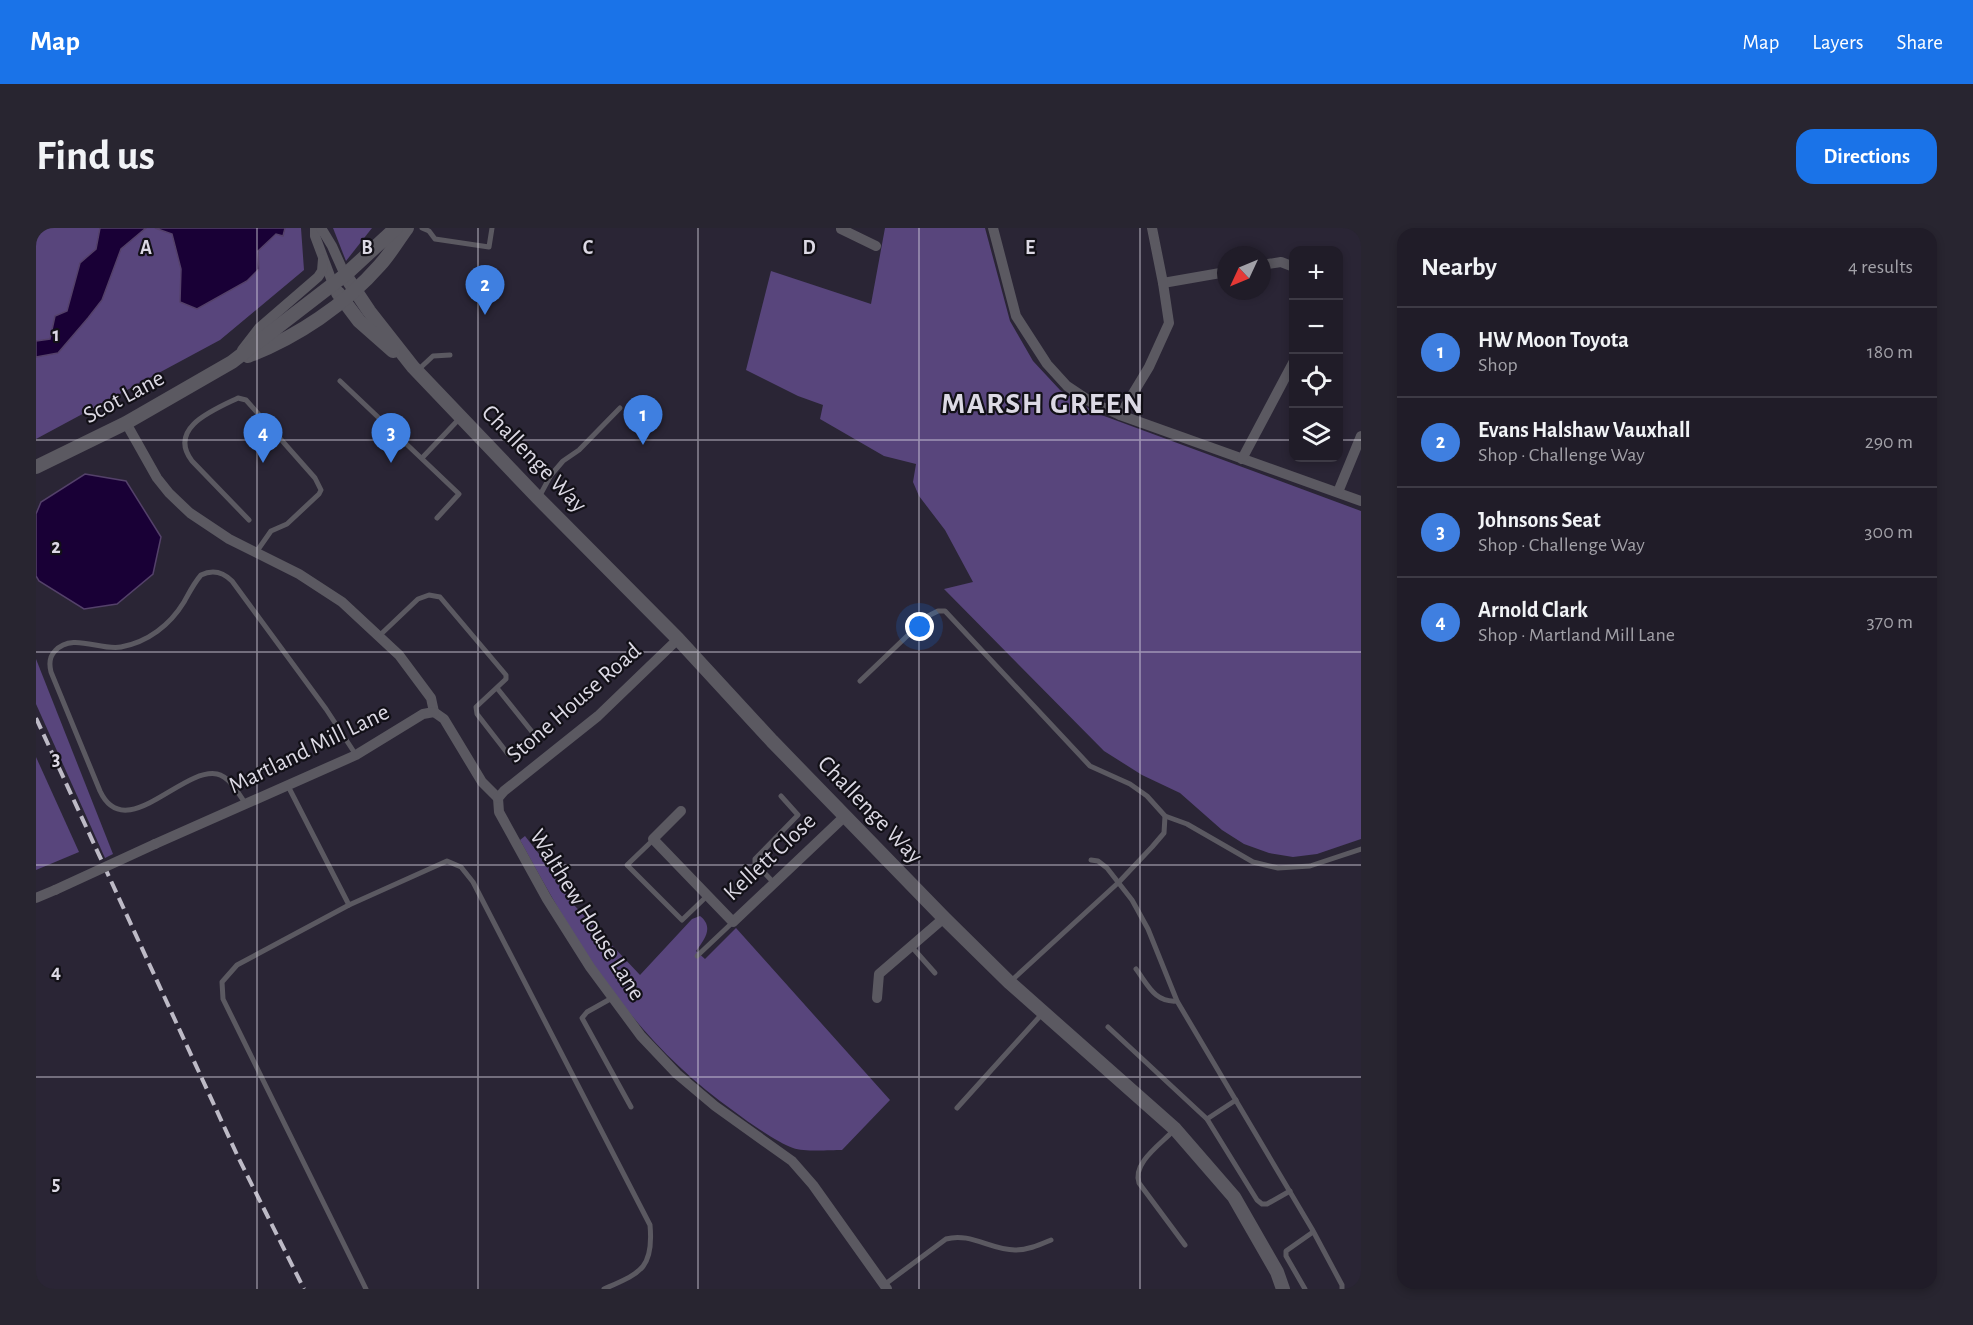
<!DOCTYPE html>
<html lang="en">
<head>
<meta charset="utf-8">
<style>
	body { margin:0; font-family:"Alegreya Sans",sans-serif; background:#282530; color:#f1f3f6 }
	.controls { position:absolute; right:18px; top:18px; display:grid; overflow:hidden; border-radius:12px; box-shadow:0 3px 9px #0003 }
	.controls button { width:54px; height:54px; display:grid; place-items:center; padding:0; border:0; border-bottom:2px solid #3d3a45; background:#201c28; color:#f1f3f6; font:30px sans-serif }
	.compass { position:absolute; left:1181px; top:18px; width:54px; height:54px; border-radius:50%; background:#201c28; box-shadow:0 3px 9px #0003; rotate:226deg }
	.you { position:absolute; left:884px; top:399px; width:21px; height:21px; margin:-15px; border:4px solid #fff; border-radius:50%; background:#1a73e8; box-shadow:0 0 0 9px #1a73e833 }
	.badge { display:grid; place-items:center; width:39px; height:39px; border-radius:50%; background:#1a73e8; color:#fff; font-size:20px; font-weight:700 }
	.pin { position:absolute; translate:-50% -50px; filter:drop-shadow(0 2px 3px #0008) }
	.pin::after { content:''; position:absolute; top:32px; width:21px; height:18px; background:inherit; clip-path:polygon(0 0,100% 0,50% 100%) }
	.list { margin:0; padding:0; list-style:none }
	h2 { display:flex; justify-content:space-between; align-items:center; height:78px; margin:0; padding:0 24px; font-size:26px }
	h2 small { font-size:20px; font-weight:400; color:#a2a1a8 }
	.list li { display:grid; grid-template-columns:39px 1fr auto; gap:18px; align-items:center; box-sizing:border-box; height:90px; padding:0 24px; border-top:2px solid #3d3a45 }
	.list b { display:block; font-size:22px; white-space:nowrap }
	.list p { margin:0; font-size:20px; white-space:nowrap; color:#a2a1a8 }
	.list em { font-size:20px; font-style:normal; color:#a2a1a8 }
	.icon { flex:none; width:33px; height:33px; fill:none; stroke:currentColor; stroke-width:2; stroke-linecap:round; stroke-linejoin:round }
	.map { position:relative; flex:none; width:1325px; height:1061px; overflow:hidden; border-radius:18px }
	header { display:flex; align-items:center; gap:36px; box-sizing:border-box; height:84px; padding:0 30px; background:#1a73e8; color:#fff }
	header strong { font-size:28px }
	nav { display:flex; gap:33px; margin-inline-start:auto; font-size:21px }
	.intro { display:flex; align-items:center; justify-content:space-between; box-sizing:border-box; height:144px; padding:0 36px }
	h1 { margin:0; font-size:42px }
	.button { padding:15px 27px; border-radius:18px; background:#1a73e8; color:#fff; font-size:21px; font-weight:700 }
	main { display:flex; gap:36px; padding:0 36px }
	aside { flex:1; background:#201c28; border-radius:18px; box-shadow:0 3px 9px #0003 }
	.map>svg:first-child { display:block }
</style>
</head>
<body>
<header>
<strong>Map</strong>
<nav><a>Map</a><a>Layers</a><a>Share</a></nav>
</header>
<div class="intro"><h1>Find us</h1><a class="button">Directions</a></div>
<main>
<div class="map">
<svg width="1325" height="1061" viewBox="0 0 1325 1061">
	<rect width="100%" height="100%" fill="#2a2535"/>
	<g fill="#58457c">
		<path d="M 0,0 L 64,0 L 60,21 L 44,36 L 31,83 L 19,89 L 14,111 L 0,113 Z"/>
		<path d="M 110,0 L 119,0 L 136,6 L 145,41 L 144,74 L 223,41 L 222,23 L 240,6 L 247,8 L 249,0 L 265,0 L 268,42 L 184,112 L 0,211 L 0,129 L 22,125 L 66,72 L 85,21 Z"/>
		<path d="M 297,0 L 336,0 L 310,33 Z"/>
		<path d="M 849,0 L 949,0 L 974,93 L 997,133 L 1024,162 L 1060,185 L 1325,283 L 1325,611 L 1281,626 L 1257,629 L 1233,625 L 1208,616 L 1186,602 L 1144,565 L 1106,547 L 1068,523 L 908,361 L 937,354 L 909,302 L 883,268 L 877,254 L 880,236 L 848,228 L 784,191 L 787,177 L 762,168 L 710,142 L 735,43 L 835,76 Z"/>
		<path d="M 0,431 L 77,626 L 69,630 L 0,476 Z"/>
		<path d="M 0,529 L 43,624 L 0,642 Z"/>
		<path d="M 489,608 L 510,635 L 538,677 L 604,747 L 656,691 L 664,688 C 678,699 669,711 660,723 L 669,731 L 700,700 L 854,872 L 806,922 C 793,922 768,924 757,920 C 742,915 712,894 699,884 C 597,812 543,720 484,612 Z"/>
	</g>
	<g fill="#190036" stroke="#54416a" stroke-width="1.5">
		<path d="M 64,0 L 110,0 L 85,21 L 66,72 L 52,90 L 22,125 L 0,129 L 0,113 L 14,111 L 19,88 L 31,83 L 44,35 L 60,21 Z"/>
		<path d="M 119,0 L 249,0 L 247,8 L 240,6 L 222,23 L 223,41 L 211,53 L 161,81 L 144,74 L 145,41 L 136,6 Z"/>
		<path d="M 49,246 L 90,253 L 125,309 L 117,346 L 81,376 L 48,381 L 3,353 L 0,348 L 0,286 L 5,274 Z"/>
	</g>
	<g fill="none" stroke-linecap="round" stroke-linejoin="round">
		<g stroke="#5b5961" stroke-width="5">
			<path d="M 386,0 L 393,3 L 399,11 L 453,19 L 456,0"/>
			<path d="M 382,142 L 397,128 L 414,127"/>
			<path d="M 304,153 L 423,266 L 401,290"/>
			<path d="M 386,230 L 424,190"/>
			<path d="M 503,269 L 515,247 L 527,233 L 543,222 L 584,180"/>
			<path d="M 213,292 L 156,233 C 131,200 177,182 202,170 L 210,172 L 279,250 L 285,262 L 283,266 L 251,296 L 235,303 L 221,323"/>
			<path d="M 343,408 L 382,371 L 393,367 L 404,369 L 470,447 L 470,451 L 440,479 L 441,486 L 472,526 L 478,527 L 497,509 L 497,505 L 461,460"/>
			<path d="M 824,453 L 892,388 L 902,383 L 909,383 L 1054,538 L 1094,556 L 1111,568 L 1129,588 L 1128,605 L 1116,619 L 1083,654 L 975,753"/>
			<path d="M 252,558 L 313,677"/>
			<path d="M 209,575 C 202,565 194,549 181,546 C 146,539 89,617 64,563 L 15,444 C 13,436 13,429 19,423 C 36,404 64,423 85,419 C 112,414 134,397 148,374 C 153,365 158,355 165,347 C 177,341 187,344 196,353 L 290,481 L 320,527"/>
			<path d="M 1129,588 L 1151,596 L 1217,634 L 1242,640 L 1274,638 L 1325,621"/>
			<path d="M 617,612 L 591,637 L 646,692 L 671,668"/>
			<path d="M 1055,632 L 1062,633 L 1071,640 L 1096,672 L 1112,701 L 1141,773 L 1276,1001 L 1306,1057 L 1306,1061"/>
			<path d="M 738,655 L 719,635 L 719,631 L 762,587 L 745,568"/>
			<path d="M 875,718 L 899,745"/>
			<path d="M 661,728 L 697,694"/>
			<path d="M 1100,741 C 1112,757 1119,775 1141,773"/>
			<path d="M 576,770 L 551,784 L 546,790 L 595,879"/>
			<path d="M 1072,799 L 1171,891 L 1221,972 L 1226,976 L 1231,976 L 1254,963"/>
			<path d="M 921,880 L 1006,786"/>
			<path d="M 1171,891 L 1200,872"/>
			<path d="M 1138,902 C 1125,916 1096,935 1103,955 L 1149,1017"/>
			<path d="M 848,1057 L 910,1011 C 934,1004 955,1022 979,1022 C 992,1022 1003,1017 1015,1012"/>
			<path d="M 330,1061 L 187,771 L 186,754 L 201,737 L 313,677 L 411,633 L 425,639 L 437,654 L 614,997 C 618,1041 604,1045 568,1061"/>
			<path d="M 1269,1061 L 1250,1028 L 1250,1023 L 1277,1004"/>
		</g>
		<g stroke="#5b5961" stroke-width="10">
			<path d="M 279,0 L 279,8 L 297,56"/>
			<path d="M 285,0 L 296,18 L 309,47"/>
			<path d="M 957,0 L 980,88 L 1011,136 L 1031,158 L 1055,174 L 1084,187 L 1325,273"/>
			<path d="M 805,1 L 840,18"/>
			<path d="M 1226,37 L 1245,34 L 1258,39"/>
			<path d="M 1127,55 L 1190,44"/>
			<path d="M 206,122 L 223,100 L 282,49 L 286,43 L 287,31"/>
			<path d="M 1084,187 L 1113,139 L 1133,95 L 1127,55 L 1116,0"/>
			<path d="M 90,195 L 121,250 L 133,265 L 154,285 L 193,311 L 263,346 L 306,374 L 363,427 L 395,470 L 398,484"/>
			<path d="M 1206,231 L 1258,133"/>
			<path d="M 1302,264 L 1325,208"/>
			<path d="M 398,484 L 408,491 L 446,554 L 462,570 L 463,584 L 511,671 L 554,739 L 605,808 L 641,846 L 679,878 L 756,933 L 777,957 L 851,1061"/>
			<path d="M 462,570 L 468,563 L 562,488 L 642,411"/>
			<path d="M 645,583 L 617,611 L 697,694 L 809,588"/>
			<path d="M 119,616 L 320,527 L 387,486 L 398,484"/>
			<path d="M 0,670 L 19,662"/>
			<path d="M 841,770 L 843,746 L 908,690"/>
		</g>
		<g stroke="#5b5961" stroke-width="14">
			<path d="M 309,47 L 333,83 L 377,139 L 502,270 L 642,411 L 736,513 L 908,690 L 973,754 L 1139,901 L 1198,969 L 1241,1044 L 1247,1061"/>
			<path d="M 302,65 L 323,93 L 357,123"/>
			<path d="M 212,128 C 261,109 309,77 344,37 C 354,26 362,12 371,0"/>
			<path d="M 0,239 L 90,195 L 196,134 L 309,47 L 360,0"/>
		</g>
		<path stroke="#bdbac6" stroke-width="4" stroke-dasharray="12 6" stroke-linecap="butt" d="M 0,490 L 203,931 L 268,1061"/>
		<path stroke="#5b5961" stroke-width="10" d="M 19,662 L 119,616"/>
	</g>
	<path fill="none" stroke="#dcd9e4" stroke-width="1.5" stroke-opacity="0.55" d="M 221,0 L 221,1061M 442,0 L 442,1061M 662,0 L 662,1061M 883,0 L 883,1061M 1104,0 L 1104,1061M 0,212 L 1258,212M 1302,212 L 1325,212M 0,424 L 1325,424M 0,637 L 1325,637M 0,849 L 1325,849"/>
	<g text-anchor="middle" dominant-baseline="central" stroke-width="4.5" stroke-linejoin="round" paint-order="stroke">
		<g font-size="24" fill="#dcd9e4" stroke="#121017">
			<text transform="translate(88 169) rotate(-28)">Scot Lane</text>
			<text transform="translate(498 231) rotate(46)">Challenge Way</text>
			<text transform="translate(538 475) rotate(-41)">Stone House Road</text>
			<text transform="translate(273 521) rotate(-26)">Martland Mill Lane</text>
			<text transform="translate(834 582) rotate(46)">Challenge Way</text>
			<text transform="translate(734 629) rotate(-43)">Kellett Close</text>
			<text transform="translate(551 687) rotate(58)">Walthew House Lane</text>
		</g>
		<g font-size="30" font-weight="bold" letter-spacing="1.5" fill="#dcd9e4" stroke="#121017">
			<text x="1007" y="176">MARSH GREEN</text>
		</g>
	</g>
	<g font-size="20" text-anchor="middle" font-weight="bold" fill="#dcd9e4" stroke="#121017" stroke-width="4.5" stroke-linejoin="round" paint-order="stroke">
		<text x="110" y="26">A</text>
		<text x="331" y="26">B</text>
		<text x="552" y="26">C</text>
		<text x="773" y="26">D</text>
		<text x="994" y="26">E</text>
		<text x="20" y="113">1</text>
		<text x="20" y="325">2</text>
		<text x="20" y="537">3</text>
		<text x="20" y="750">4</text>
		<text x="20" y="962">5</text>
	</g>
</svg>
<div class="controls">
<button>+</button>
<button>−</button>
<button><svg class="icon" aria-label="locate" viewBox="0 0 24 24"><circle cx="12" cy="12" r="6"/><path d="M12 2v4M12 18v4M2 12h4M18 12h4"/></svg></button>
<button><svg class="icon" aria-label="layers" viewBox="0 0 24 24"><path d="M12 4l9 5-9 5-9-5zM3 14l9 5 9-5"/></svg></button>
</div>
<svg class="compass" viewBox="-18 -18 36 36"><path d="M0-13l5 13h-10z" fill="#e53935"/><path d="M0 13l5-13h-10z" fill="#a2a1a8"/></svg>
<div class="you"></div>
<div class="pin badge" style="left:607px;top:217px;background:#3f7fe0">1</div>
<div class="pin badge" style="left:449px;top:87px;background:#3f7fe0">2</div>
<div class="pin badge" style="left:355px;top:235px;background:#3f7fe0">3</div>
<div class="pin badge" style="left:227px;top:235px;background:#3f7fe0">4</div>
</div>
<aside>
<h2>Nearby<small>4 results</small></h2>
<ul class="list">
<li><span class="badge" style="background:#3f7fe0">1</span><div><b>HW Moon Toyota</b><p>Shop</p></div><em>180 m</em></li>
<li><span class="badge" style="background:#3f7fe0">2</span><div><b>Evans Halshaw Vauxhall</b><p>Shop · Challenge Way</p></div><em>290 m</em></li>
<li><span class="badge" style="background:#3f7fe0">3</span><div><b>Johnsons Seat</b><p>Shop · Challenge Way</p></div><em>300 m</em></li>
<li><span class="badge" style="background:#3f7fe0">4</span><div><b>Arnold Clark</b><p>Shop · Martland Mill Lane</p></div><em>370 m</em></li>
</ul>
</aside>
</main>
</body>
</html>
